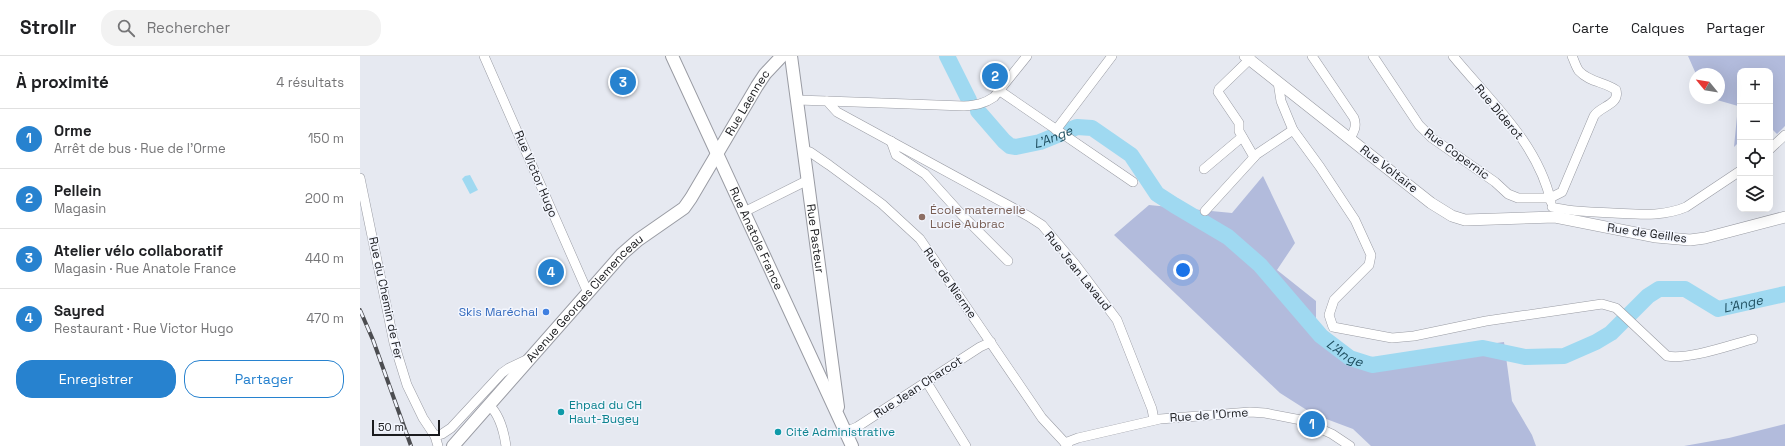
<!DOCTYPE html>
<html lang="fr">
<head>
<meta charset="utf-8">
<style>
	body { margin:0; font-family:"Space Grotesk",sans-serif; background:#f2f2f2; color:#202124 }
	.controls { position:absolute; right:12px; top:12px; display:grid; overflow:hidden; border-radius:8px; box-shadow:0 4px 16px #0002 }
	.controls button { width:36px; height:36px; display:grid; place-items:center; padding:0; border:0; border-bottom:1px solid #e0e0e0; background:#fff; color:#202124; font:20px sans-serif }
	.compass { position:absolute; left:1329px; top:12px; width:36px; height:36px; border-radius:50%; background:#fff; box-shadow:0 4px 16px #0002; rotate:300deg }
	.scale { position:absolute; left:12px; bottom:10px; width:68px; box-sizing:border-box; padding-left:4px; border:2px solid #1a1b1e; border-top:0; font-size:11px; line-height:14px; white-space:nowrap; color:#1a1b1e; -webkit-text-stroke:3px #f3f6fe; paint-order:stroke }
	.you { position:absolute; left:823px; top:214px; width:14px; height:14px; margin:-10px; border:3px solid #fff; border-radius:50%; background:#1a73e8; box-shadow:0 0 0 6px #1a73e833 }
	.badge { display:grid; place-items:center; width:26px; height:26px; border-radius:50%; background:#2782cf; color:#fff; font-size:13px; font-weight:700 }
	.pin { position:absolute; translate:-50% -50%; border:2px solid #fff; box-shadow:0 1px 4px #0006 }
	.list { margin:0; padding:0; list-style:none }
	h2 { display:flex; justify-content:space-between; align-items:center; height:52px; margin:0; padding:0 16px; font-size:17px }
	h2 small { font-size:13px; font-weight:400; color:#757577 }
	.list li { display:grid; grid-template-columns:26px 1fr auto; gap:12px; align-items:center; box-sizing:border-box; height:60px; padding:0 16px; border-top:1px solid #e0e0e0 }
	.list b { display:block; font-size:15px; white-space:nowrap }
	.list p { margin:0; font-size:13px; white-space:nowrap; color:#757577 }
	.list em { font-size:13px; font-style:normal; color:#757577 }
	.actions { display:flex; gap:8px; padding:12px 16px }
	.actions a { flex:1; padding:9px 0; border:1px solid #2782cf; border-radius:16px; text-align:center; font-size:14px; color:#2782cf }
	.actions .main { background:#2782cf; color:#fff }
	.icon { flex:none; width:22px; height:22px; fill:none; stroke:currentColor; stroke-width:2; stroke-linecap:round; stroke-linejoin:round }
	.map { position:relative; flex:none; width:1425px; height:390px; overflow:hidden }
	header { display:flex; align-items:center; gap:24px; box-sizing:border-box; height:56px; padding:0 20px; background:#fff; border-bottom:1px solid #e0e0e0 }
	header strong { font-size:19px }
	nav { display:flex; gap:22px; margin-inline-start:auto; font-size:14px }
	.search { width:280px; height:36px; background:#f2f2f2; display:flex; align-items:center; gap:10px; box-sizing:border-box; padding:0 14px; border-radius:16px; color:#757577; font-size:15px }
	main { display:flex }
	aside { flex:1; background:#fff }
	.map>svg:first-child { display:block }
</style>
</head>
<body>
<header>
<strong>Strollr</strong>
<div class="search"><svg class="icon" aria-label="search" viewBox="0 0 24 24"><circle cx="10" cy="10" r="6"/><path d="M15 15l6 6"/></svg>Rechercher</div>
<nav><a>Carte</a><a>Calques</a><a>Partager</a></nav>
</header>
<main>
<aside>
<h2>À proximité<small>4 résultats</small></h2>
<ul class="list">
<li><span class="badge">1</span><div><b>Orme</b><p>Arrêt de bus · Rue de l'Orme</p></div><em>150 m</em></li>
<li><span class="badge">2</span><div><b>Pellein</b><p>Magasin</p></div><em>200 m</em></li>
<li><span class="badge">3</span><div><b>Atelier vélo collaboratif</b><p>Magasin · Rue Anatole France</p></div><em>440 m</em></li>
<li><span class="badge">4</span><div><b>Sayred</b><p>Restaurant · Rue Victor Hugo</p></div><em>470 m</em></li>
</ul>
<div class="actions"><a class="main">Enregistrer</a><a>Partager</a></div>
</aside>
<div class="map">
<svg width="1425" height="390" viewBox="0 0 1425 390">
	<rect width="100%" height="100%" fill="#e6e9f1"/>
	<g fill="#b2bbdc">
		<path d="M 1328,0 L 1425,0 L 1425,70 L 1417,78 L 1410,71 L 1410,15 L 1380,15 L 1380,85 L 1374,91 L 1378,50 L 1350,42 L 1359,42 L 1359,18 L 1336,18 Z"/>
		<path d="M 903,120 L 935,187 L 917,214 L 956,245 L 956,265 L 985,295 L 1016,303 L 1144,286 L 1152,345 L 1172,379 L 1176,390 L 1011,390 L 993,373 L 953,358 L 920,337 L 754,179 L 789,149 L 872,157 Z"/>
		<path d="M 1425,368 L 1425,390 L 1324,390 L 1369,382 Z"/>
	</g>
	<path fill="#9fd9f1" d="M 110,119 L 118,134 L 110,138 L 102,123 L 105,120 Z"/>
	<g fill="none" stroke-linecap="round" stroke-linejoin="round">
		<g stroke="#9fd9f1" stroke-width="16">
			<path d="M 587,0 L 609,44"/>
			<path id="s1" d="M 618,55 L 644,85 L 650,90 L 656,91 L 680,86 L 717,71 L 732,72 L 771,99 L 797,138 L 814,149 L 868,181 L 900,209 L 961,280 L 990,302 L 1012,309 L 1123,292 L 1165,301 L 1204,300 L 1236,286 L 1251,277 L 1288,240 L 1299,233 L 1325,233 L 1358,253 L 1425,238"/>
		</g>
		<g stroke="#999ba3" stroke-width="10">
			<g id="minor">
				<path d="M 124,0 L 228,237"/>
				<path d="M 890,0 L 890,3 L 859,33 L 858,36 L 879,67 L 879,75 L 894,101"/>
				<path d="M 952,0 L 994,62 C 997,70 994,76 990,82"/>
				<path d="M 1013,0 L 1059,69 L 1072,82 L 1135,126 L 1148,138 L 1158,142 L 1190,142 L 1202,136 L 1234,60 C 1240,50 1260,49 1256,34 C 1245,26 1229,26 1219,15 C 1216,11 1214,4 1212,0"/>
				<path d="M 1093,0 C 1130,45 1178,87 1191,146"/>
				<path d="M 918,26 L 921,45 L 933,74 L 960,111 L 995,164 L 1011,199 L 1009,209 L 974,244 L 969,259 L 973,271 L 1032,282 L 1054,280 L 1126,265 L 1242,248 L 1256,252 L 1307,300 C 1329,304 1370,289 1393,283"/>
				<path d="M 640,35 L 773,126"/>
				<path d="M 437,44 L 467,45 L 477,56 L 668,160 L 682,169 L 715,208 L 757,264 L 792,353 L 794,364"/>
				<path d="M 467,45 L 604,50 C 616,49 624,48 634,41 L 667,0"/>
				<path d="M 696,74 L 752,0"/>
				<path d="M 531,85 L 536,99 L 565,118 L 602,159 L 648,205"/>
				<path d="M 1410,93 L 1425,79"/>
				<path d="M 444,94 L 450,96 L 469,109 L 522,148 L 560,183 L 682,362 L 708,390"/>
				<path d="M 844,113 L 882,81"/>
				<path d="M 0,122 L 34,287 L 47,329 L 63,362 L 75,380 L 78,390"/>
				<path d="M 1192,151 C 1212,156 1232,156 1253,157 C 1278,158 1303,161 1326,151 L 1380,115"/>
				<path d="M 845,155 L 897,98 L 933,74"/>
				<path d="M 384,156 L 448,124"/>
				<path d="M 566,325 L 606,390"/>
				<path d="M 129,349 C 140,359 144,376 146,390"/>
				<path d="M 485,376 L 497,371 L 620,291 L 631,286"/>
				<path d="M 75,380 L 82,378 L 91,372 L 142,317 L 149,312 L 168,303"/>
				<path d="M 705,387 L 718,382 L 800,363 L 890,356 L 905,357 L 941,364 L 972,378 L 990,390"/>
			</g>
		</g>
		<g stroke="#999ba3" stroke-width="12">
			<path id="tertiary" d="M 885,0 L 1071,147 L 1092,160 L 1105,164 L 1195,161 L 1296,181 L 1330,184 L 1345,182 L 1425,161"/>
		</g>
		<g stroke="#999ba3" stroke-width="14">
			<g id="secondary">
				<path id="s2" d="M 312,0 L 492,390"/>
				<path id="s3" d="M 431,0 L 478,351"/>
				<path id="s4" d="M 93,390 L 262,198 L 278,184 L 324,152 L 331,142 L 397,30 L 405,18 L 422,0"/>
			</g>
		</g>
		<use href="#minor" stroke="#fff" stroke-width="9"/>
		<use href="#tertiary" stroke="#fff" stroke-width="11"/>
		<use href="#secondary" stroke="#fff" stroke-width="12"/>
		<g stroke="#4c4d51" stroke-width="4">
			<path id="rail" d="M 0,254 L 13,284 L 51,390"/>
		</g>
		<use href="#rail" stroke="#f3f6fe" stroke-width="2.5" stroke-dasharray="8" stroke-linecap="butt"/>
	</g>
	<circle fill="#8d6e63" stroke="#f3f6fe" stroke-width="1.5" cx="562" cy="161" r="4"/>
	<circle fill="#3f7fe0" stroke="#f3f6fe" stroke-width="1.5" cx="186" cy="256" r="4"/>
	<g fill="#0f9aa8" stroke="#f3f6fe" stroke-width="1.5">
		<circle cx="201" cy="356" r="4"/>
		<circle cx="418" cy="376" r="4"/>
	</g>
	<g text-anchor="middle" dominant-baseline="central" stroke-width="3" stroke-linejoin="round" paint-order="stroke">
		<g font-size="12" fill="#1a1b1e" stroke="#f3f6fe">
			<text stroke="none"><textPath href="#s4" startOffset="456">Rue Laennec</textPath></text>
			<text transform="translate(1139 56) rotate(50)">Rue Diderot</text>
			<text transform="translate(1097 98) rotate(36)">Rue Copernic</text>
			<text transform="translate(1029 113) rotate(38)">Rue Voltaire</text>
			<text transform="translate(176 118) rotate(67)">Rue Victor Hugo</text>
			<text transform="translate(1287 177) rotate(8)">Rue de Geilles</text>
			<text stroke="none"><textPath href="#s2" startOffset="201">Rue Anatole France</textPath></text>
			<text stroke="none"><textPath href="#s3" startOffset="184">Rue Pasteur</textPath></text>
			<text transform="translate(718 215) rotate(51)">Rue Jean Lavaud</text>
			<text transform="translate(590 227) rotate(55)">Rue de Nierme</text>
			<text transform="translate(26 242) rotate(78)">Rue du Chemin de Fer</text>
			<text stroke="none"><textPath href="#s4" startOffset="198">Avenue Georges Clemenceau</textPath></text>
			<text transform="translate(558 331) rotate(-33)">Rue Jean Charcot</text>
			<text transform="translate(849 359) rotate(-4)">Rue de l'Orme</text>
		</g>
		<g font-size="12" fill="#785e54" stroke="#f3f6fe" text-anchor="start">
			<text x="570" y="154">École maternelle<tspan x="570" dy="14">Lucie Aubrac</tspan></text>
		</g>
		<g font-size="12" fill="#366cbe" stroke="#f3f6fe" text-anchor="end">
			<text x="178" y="256">Skis Maréchal</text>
		</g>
		<g font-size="12" fill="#0d838f" stroke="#f3f6fe" text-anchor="start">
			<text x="209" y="349">Ehpad du CH<tspan x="209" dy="14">Haut-Bugey</tspan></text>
			<text x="426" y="376">Cité Administrative</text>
		</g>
		<g font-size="13" font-style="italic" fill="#1e4e5f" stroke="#f3f6fe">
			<text stroke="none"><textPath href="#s1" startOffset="92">L'Ange</textPath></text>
			<text stroke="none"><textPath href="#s1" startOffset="908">L'Ange</textPath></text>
			<text stroke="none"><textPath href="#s1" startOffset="476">L'Ange</textPath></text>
		</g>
	</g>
</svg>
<div class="controls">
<button>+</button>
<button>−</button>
<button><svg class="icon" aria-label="locate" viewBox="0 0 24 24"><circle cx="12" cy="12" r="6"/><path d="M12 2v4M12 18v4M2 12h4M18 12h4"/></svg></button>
<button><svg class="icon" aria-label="layers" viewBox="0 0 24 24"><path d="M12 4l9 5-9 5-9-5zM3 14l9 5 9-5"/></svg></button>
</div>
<svg class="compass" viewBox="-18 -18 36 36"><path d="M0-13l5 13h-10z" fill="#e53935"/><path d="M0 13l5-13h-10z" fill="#757577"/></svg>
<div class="scale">50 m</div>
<div class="you"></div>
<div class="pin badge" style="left:952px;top:368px">1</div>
<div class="pin badge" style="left:635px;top:20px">2</div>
<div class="pin badge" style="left:263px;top:26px">3</div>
<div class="pin badge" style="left:191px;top:216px">4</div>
</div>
</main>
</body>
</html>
